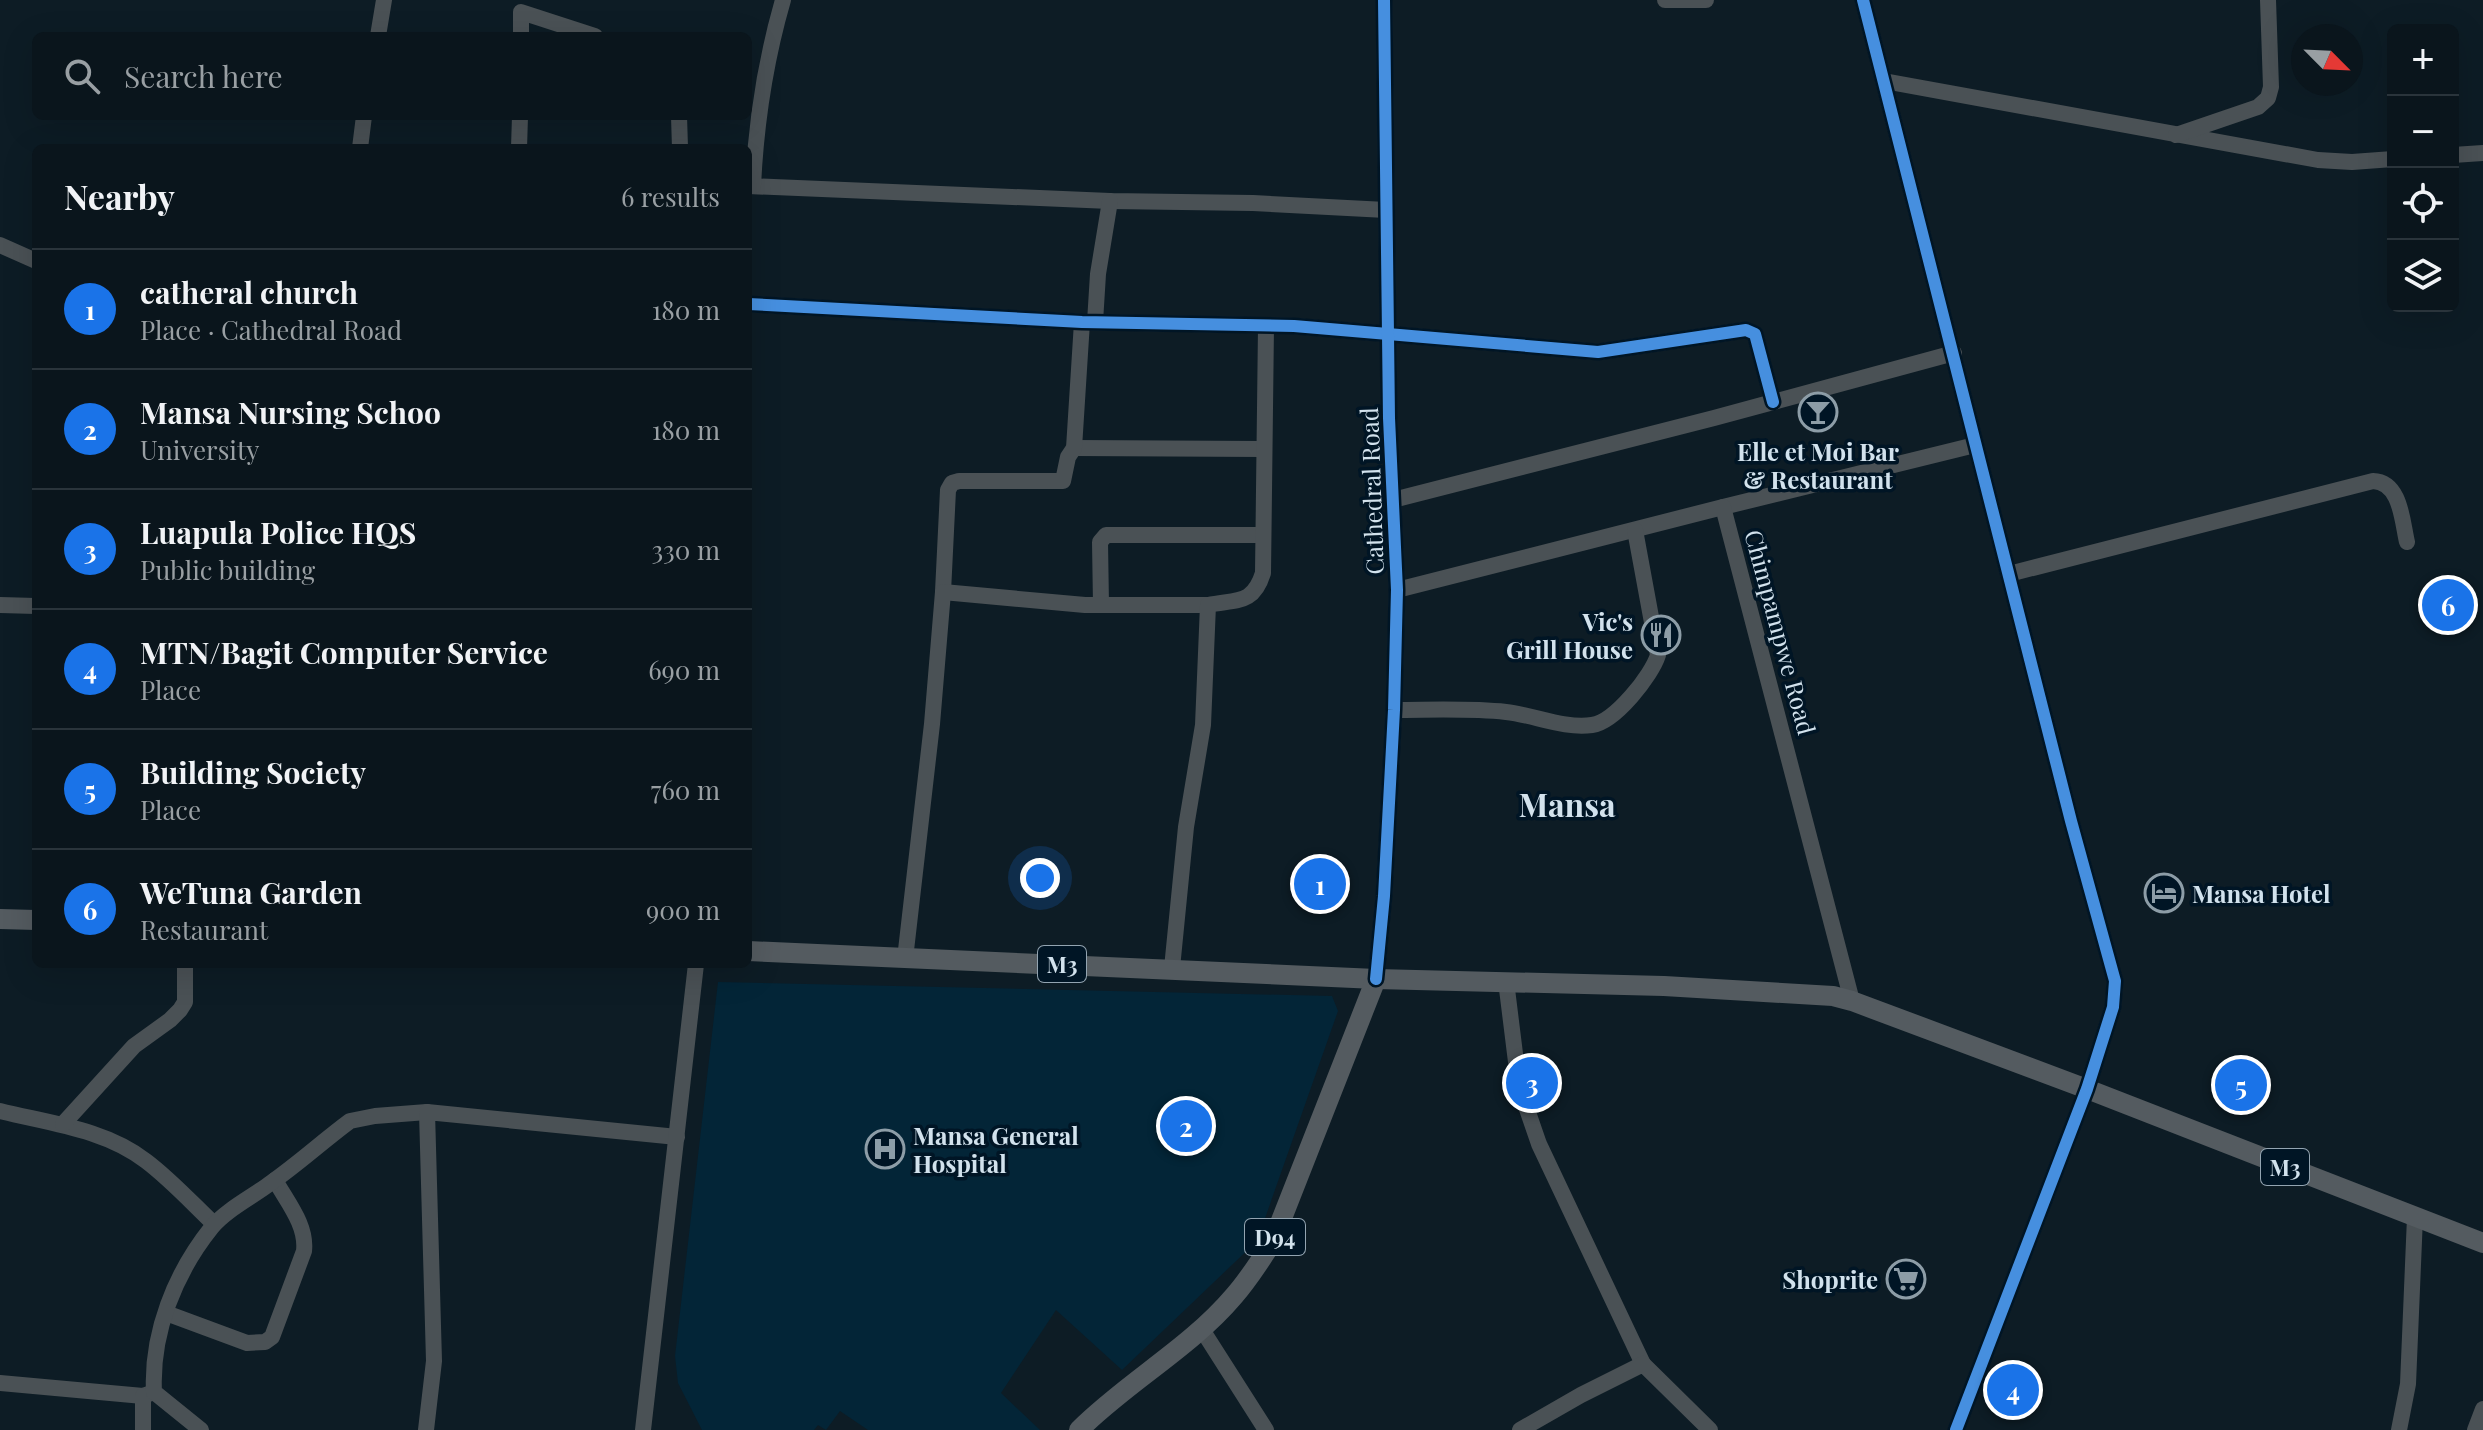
<!DOCTYPE html>
<html lang="en">
<head>
<meta charset="utf-8">
<style>
	body { margin:0; font-family:"Playfair Display",serif; background:#131e25; color:#f1f3f6 }
	.controls { position:absolute; right:24px; top:24px; display:grid; overflow:hidden; border-radius:12px; box-shadow:0 8px 32px #0002 }
	.controls button { width:72px; height:72px; display:grid; place-items:center; padding:0; border:0; border-bottom:2px solid #2a343b; background:#0a151c; color:#f1f3f6; font:40px sans-serif }
	.compass { position:absolute; left:2291px; top:24px; width:72px; height:72px; border-radius:50%; background:#0a151c; box-shadow:0 8px 32px #0002; rotate:114deg }
	.you { position:absolute; left:1040px; top:878px; width:28px; height:28px; margin:-20px; border:6px solid #fff; border-radius:50%; background:#1a73e8; box-shadow:0 0 0 12px #1a73e833 }
	.badge { display:grid; place-items:center; width:52px; height:52px; border-radius:50%; background:#1a73e8; color:#fff; font-size:26px; font-weight:700 }
	.pin { position:absolute; translate:-50% -50%; border:4px solid #fff; box-shadow:0 2px 8px #0006 }
	.list { margin:0; padding:0; list-style:none }
	h2 { display:flex; justify-content:space-between; align-items:center; height:104px; margin:0; padding:0 32px; font-size:34px }
	h2 small { font-size:26px; font-weight:400; color:#999fa3 }
	.list li { display:grid; grid-template-columns:52px 1fr auto; gap:24px; align-items:center; box-sizing:border-box; height:120px; padding:0 32px; border-top:2px solid #2a343b }
	.list b { display:block; font-size:30px; white-space:nowrap }
	.list p { margin:0; font-size:26px; white-space:nowrap; color:#999fa3 }
	.list em { font-size:26px; font-style:normal; color:#999fa3 }
	.icon { flex:none; width:44px; height:44px; fill:none; stroke:currentColor; stroke-width:2; stroke-linecap:round; stroke-linejoin:round }
	.map { position:relative; flex:none; width:2483px; height:1430px; overflow:hidden }
	.search { position:absolute; background:#0a151c; box-shadow:0 8px 32px #0002; left:32px; top:32px; width:720px; height:88px; display:flex; align-items:center; gap:20px; box-sizing:border-box; padding:0 28px; border-radius:12px; color:#999fa3; font-size:30px }
	.panel { position:absolute; background:#0a151c; box-shadow:0 8px 32px #0002; left:32px; top:144px; width:720px; height:824px; border-radius:12px }
	.map>svg:first-child { display:block }
</style>
</head>
<body>
<div class="map">
<svg width="2483" height="1430" viewBox="0 0 2483 1430">
	<rect width="100%" height="100%" fill="#0d1c25"/>
	<path fill="#032537" d="M 718,982 L 1332,996 L 1338,1011 L 1257,1241 L 1122,1370 L 1056,1310 L 1001,1393 L 1040,1430 L 868,1430 L 840,1411 L 826,1430 L 818,1425 L 814,1430 L 702,1430 L 678,1383 L 675,1356 Z"/>
	<g fill="none" stroke-linecap="round" stroke-linejoin="round">
		<g stroke="#4a5155" stroke-width="16">
			<path d="M 1665,0 L 1706,0"/>
			<path d="M 1863,0 L 2071,821 L 2115,981 L 2113,1007 L 2087,1089 L 1956,1430"/>
			<path d="M 378,36 L 384,0"/>
			<path d="M 521,36 L 521,12 L 595,36"/>
			<path d="M 1884,81 L 2318,160 L 2352,162 L 2393,159"/>
			<path d="M 679,116 L 680,148"/>
			<path d="M 2176,135 L 2258,107 L 2268,98 L 2271,87 L 2268,0"/>
			<path d="M 360,148 L 364,116"/>
			<path d="M 519,148 L 520,116"/>
			<path d="M 2453,155 L 2483,153"/>
			<path d="M 748,186 L 1110,201 L 1253,203 L 1386,210"/>
			<path d="M 753,186 C 756,122 765,62 783,0"/>
			<path d="M 0,245 L 36,261"/>
			<path d="M 748,304 L 1082,322 L 1294,326 L 1598,352 L 1746,330 L 1755,334 L 1773,402"/>
			<path d="M 1095,322 L 1098,274 L 1110,201"/>
			<path d="M 1074,448 L 1263,449"/>
			<path d="M 1393,500 L 1714,418 L 1954,353"/>
			<path d="M 1723,507 L 1975,445"/>
			<path d="M 2009,574 L 2373,481 C 2401,482 2402,521 2407,542"/>
			<path d="M 1397,590 L 1723,507 L 1852,1001"/>
			<path d="M 943,592 L 948,490 L 952,483 L 959,481 L 1063,481 L 1068,457 L 1074,448 L 1082,322"/>
			<path d="M 0,605 L 36,606"/>
			<path d="M 1101,605 L 1100,542 L 1106,535 L 1263,535"/>
			<path d="M 1394,710 C 1431,710 1469,708 1506,712 C 1534,715 1564,729 1592,725 C 1615,722 1652,675 1658,655 L 1635,530"/>
			<path d="M 905,959 L 932,724 L 943,592 L 1085,605 L 1208,605"/>
			<path d="M 1172,968 L 1186,827 L 1203,725 L 1208,605 C 1237,599 1253,605 1263,573 L 1266,326"/>
			<path d="M 1376,979 L 1384,896 L 1394,710 L 1397,590 L 1389,418 L 1384,0"/>
			<path d="M 1506,981 L 1519,1086 L 1539,1144 L 1643,1364"/>
			<path d="M 0,1111 C 48,1123 105,1129 146,1161 C 170,1179 192,1203 214,1224"/>
			<path d="M 63,1124 L 134,1046 L 170,1020 L 180,1010 L 185,1002 L 185,964"/>
			<path d="M 166,1313 L 247,1343 L 265,1342 L 272,1337 L 304,1251 C 307,1225 287,1202 275,1180"/>
			<path d="M 1201,1328 L 1266,1430"/>
			<path d="M 0,1383 L 143,1396 L 154,1392"/>
			<path d="M 143,1430 L 143,1396"/>
			<path d="M 201,1430 L 154,1392 C 151,1333 175,1273 212,1227 C 227,1209 254,1196 272,1182 C 299,1163 323,1141 350,1121 L 375,1116 L 427,1112"/>
			<path d="M 426,1430 L 434,1361 L 427,1112 L 677,1137"/>
			<path d="M 643,1430 L 696,964"/>
			<path d="M 1520,1430 L 1581,1395 L 1643,1364 L 1710,1430"/>
			<path d="M 2399,1430 L 2408,1384 L 2415,1217"/>
			<path d="M 2475,1430 L 2483,1409"/>
		</g>
		<g stroke="#545b60" stroke-width="20">
			<path d="M 0,919 L 36,920"/>
			<path d="M 748,951 L 1376,979 L 1664,986 L 1833,996 L 1852,1001 L 2087,1089 L 2483,1243"/>
			<path d="M 1079,1430 C 1127,1382 1190,1348 1234,1296 C 1249,1279 1261,1260 1273,1241 L 1376,979"/>
		</g>
		<g stroke="#001525" stroke-width="17">
			<g id="cycleway">
				<path d="M 1863,0 L 2071,821 L 2115,981 L 2113,1007 L 2087,1089 L 1956,1430"/>
				<path d="M 748,304 L 1082,322 L 1294,326 L 1598,352 L 1746,330 L 1755,334 L 1773,402"/>
				<path d="M 1376,979 L 1384,896 L 1394,710 L 1397,590 L 1389,418 L 1384,0"/>
			</g>
		</g>
		<use href="#cycleway" stroke="#468fdf" stroke-width="12"/>
	</g>
	<defs>
		<g id="bar-ring" transform="scale(2)"><circle r="9.5" fill="#001525" stroke="#8d9da7" stroke-width="1.5"/><path d="M-6-5H6L.8 .8V4.5H3.5V6h-7V4.5H-.8V.8Z" fill="#8d9da7"/></g>
		<g id="restaurant-ring" transform="scale(2)"><circle r="9.5" fill="#001525" stroke="#8d9da7" stroke-width="1.5"/><path d="M-5-6h1v4h1v-4h1v4h1v-4h1v5L-1.5 .5V6h-2V.5L-5-1ZM5-6V6H3V1.5H1.5Q1.5-4 5-6Z" fill="#8d9da7"/></g>
		<g id="hotel-ring" transform="scale(2)"><circle r="9.5" fill="#001525" stroke="#8d9da7" stroke-width="1.5"/><path d="M-6-4.5h1.5V1H6V5H4.5V3h-9V5H-6ZM-4 0a1.8 1.8 0 1 1 3.6 0ZM.5 0V-2.5h3Q6-2.5 6 0Z" fill="#8d9da7"/></g>
		<g id="hospital-ring" transform="scale(2)"><circle r="9.5" fill="#001525" stroke="#8d9da7" stroke-width="1.5"/><path d="M-5-5h3v3.5h4V-5h3V5h-3V1.5h-4V5h-3Z" fill="#8d9da7"/></g>
		<g id="supermarket-ring" transform="scale(2)"><circle r="9.5" fill="#001525" stroke="#8d9da7" stroke-width="1.5"/><path d="M-6-5.5h2.5l.6 2H6L4.5 2H-2.5L-4.4-4H-6ZM-1.5 3.2a1.3 1.3 0 1 0 .1 0ZM3 3.2a1.3 1.3 0 1 0 .1 0Z" fill="#8d9da7"/></g>
	</defs>
	<g fill-rule="evenodd">
		<use href="#bar-ring" x="1818" y="412"/>
		<use href="#restaurant-ring" x="1661" y="635"/>
		<use href="#hotel-ring" x="2164" y="893"/>
		<use href="#hospital-ring" x="885" y="1149"/>
		<use href="#supermarket-ring" x="1906" y="1279"/>
	</g>
	<g text-anchor="middle" dominant-baseline="central" stroke-width="7" stroke-linejoin="round" paint-order="stroke">
		<g fill="#001525" stroke="#93a4b1" stroke-width="2">
			<rect x="1038" y="946" width="48" height="36" rx="6"/>
			<rect x="2261" y="1149" width="48" height="36" rx="6"/>
			<rect x="1245" y="1219" width="60" height="36" rx="6"/>
		</g>
		<g font-size="22" font-weight="bold" fill="#d2e2ed">
			<text x="1062" y="964">M3</text>
			<text x="2285" y="1167">M3</text>
			<text x="1275" y="1237">D94</text>
		</g>
		<g font-size="24" font-weight="bold" fill="#d2e2ed" stroke="#001525" text-anchor="end">
			<text x="1818" y="451" text-anchor="middle">Elle et Moi Bar<tspan x="1818" dy="28">&amp; Restaurant</tspan></text>
			<text x="1633" y="621">Vic's<tspan x="1633" dy="28">Grill House</tspan></text>
			<text x="2192" y="893" text-anchor="start">Mansa Hotel</text>
			<text x="913" y="1135" text-anchor="start">Mansa General<tspan x="913" dy="28">Hospital</tspan></text>
			<text x="1878" y="1279">Shoprite</text>
		</g>
		<g font-size="24" fill="#d2e2ed" stroke="#001525">
			<text transform="translate(1371 491) rotate(-92)">Cathedral Road</text>
			<text transform="translate(1781 632) rotate(75)">Chimpampwe Road</text>
		</g>
		<g font-size="32" font-weight="bold" fill="#d2e2ed" stroke="#001525">
			<text x="1567" y="803">Mansa</text>
		</g>
	</g>
</svg>
<div class="controls">
<button>+</button>
<button>−</button>
<button><svg class="icon" aria-label="locate" viewBox="0 0 24 24"><circle cx="12" cy="12" r="6"/><path d="M12 2v4M12 18v4M2 12h4M18 12h4"/></svg></button>
<button><svg class="icon" aria-label="layers" viewBox="0 0 24 24"><path d="M12 4l9 5-9 5-9-5zM3 14l9 5 9-5"/></svg></button>
</div>
<svg class="compass" viewBox="-18 -18 36 36"><path d="M0-13l5 13h-10z" fill="#e53935"/><path d="M0 13l5-13h-10z" fill="#999fa3"/></svg>
<div class="you"></div>
<div class="pin badge" style="left:1320px;top:884px">1</div>
<div class="pin badge" style="left:1186px;top:1126px">2</div>
<div class="pin badge" style="left:1532px;top:1083px">3</div>
<div class="pin badge" style="left:2013px;top:1390px">4</div>
<div class="pin badge" style="left:2241px;top:1085px">5</div>
<div class="pin badge" style="left:2448px;top:605px">6</div>
<div class="search"><svg class="icon" aria-label="search" viewBox="0 0 24 24"><circle cx="10" cy="10" r="6"/><path d="M15 15l6 6"/></svg>Search here</div>
<section class="panel">
<h2>Nearby<small>6 results</small></h2>
<ul class="list">
<li><span class="badge">1</span><div><b>catheral church</b><p>Place · Cathedral Road</p></div><em>180 m</em></li>
<li><span class="badge">2</span><div><b>Mansa Nursing Schoo</b><p>University</p></div><em>180 m</em></li>
<li><span class="badge">3</span><div><b>Luapula Police HQS</b><p>Public building</p></div><em>330 m</em></li>
<li><span class="badge">4</span><div><b>MTN/Bagit Computer Service</b><p>Place</p></div><em>690 m</em></li>
<li><span class="badge">5</span><div><b>Building Society</b><p>Place</p></div><em>760 m</em></li>
<li><span class="badge">6</span><div><b>WeTuna Garden</b><p>Restaurant</p></div><em>900 m</em></li>
</ul>
</section>
</div>
</body>
</html>
